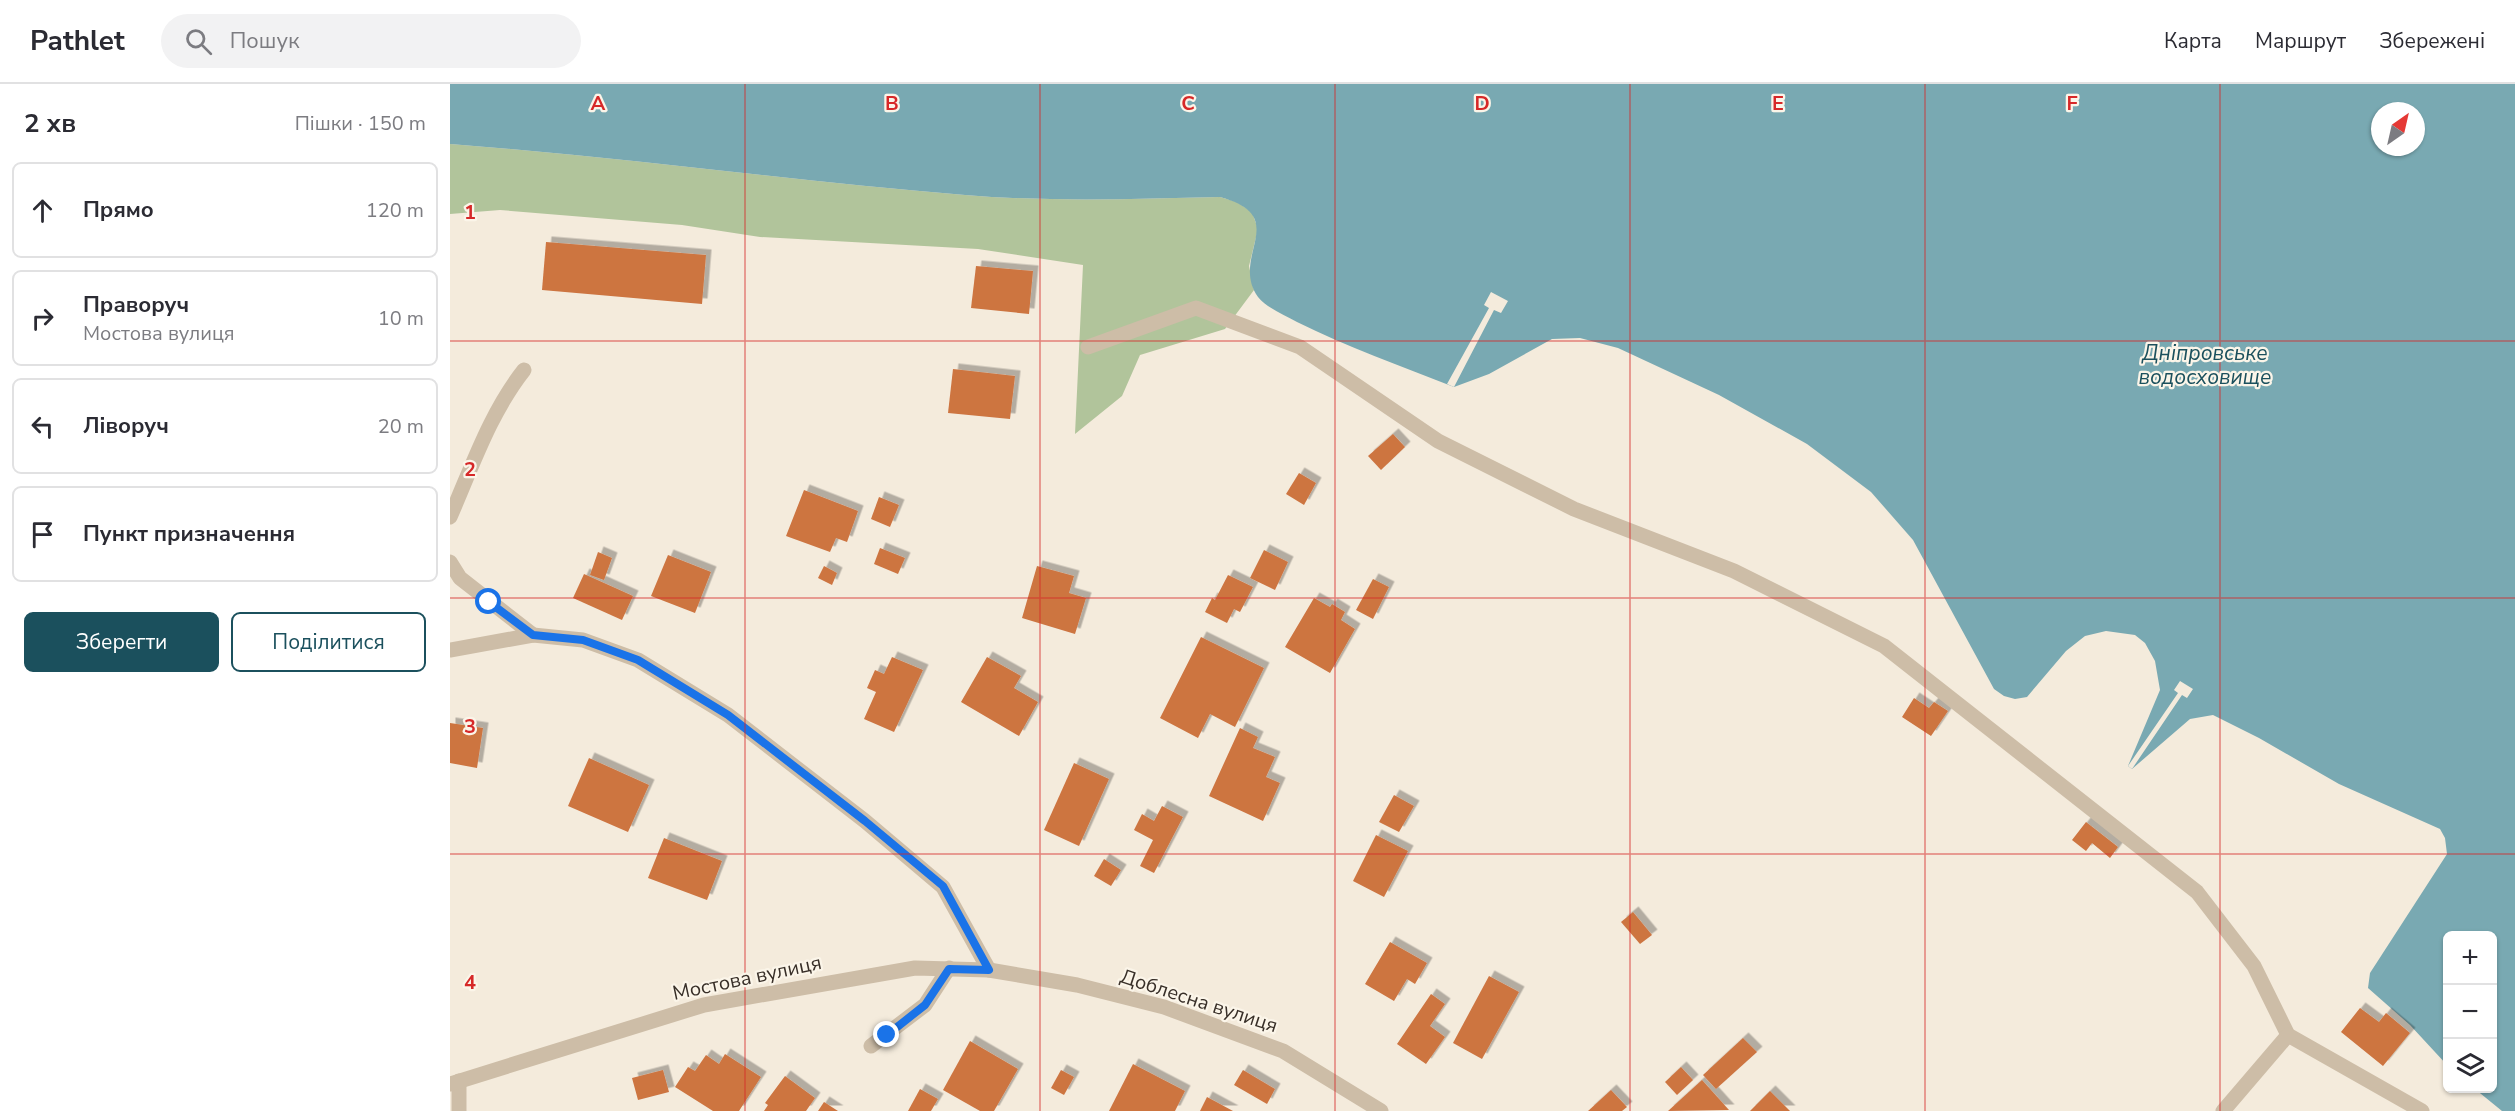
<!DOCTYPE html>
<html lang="uk">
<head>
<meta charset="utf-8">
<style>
	body { margin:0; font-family:"Nunito Sans",sans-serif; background:#f2f2f3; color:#2b2b33 }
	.controls { position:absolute; right:18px; bottom:18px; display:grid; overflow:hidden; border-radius:9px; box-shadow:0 2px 4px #0004 }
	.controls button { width:54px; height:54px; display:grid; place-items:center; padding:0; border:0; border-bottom:2px solid #e1e1e2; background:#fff; color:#2b2b33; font:30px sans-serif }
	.compass { position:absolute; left:1921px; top:18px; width:54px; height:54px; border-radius:50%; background:#fff; box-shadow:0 2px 4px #0004; rotate:34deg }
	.stop { position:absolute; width:18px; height:18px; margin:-14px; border:4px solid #1a73e8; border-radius:50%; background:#fff }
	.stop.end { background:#1a73e8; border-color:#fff; box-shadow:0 2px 6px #0008 }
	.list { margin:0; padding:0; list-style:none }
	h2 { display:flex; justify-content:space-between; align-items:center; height:78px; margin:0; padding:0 24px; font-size:26px }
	h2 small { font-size:20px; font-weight:400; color:#7c7c81 }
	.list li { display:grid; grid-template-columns:39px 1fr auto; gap:18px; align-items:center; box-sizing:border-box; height:96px; margin:0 12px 12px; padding:0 12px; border:2px solid #e1e1e2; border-radius:9px }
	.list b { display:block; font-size:22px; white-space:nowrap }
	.list p { margin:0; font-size:20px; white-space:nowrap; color:#7c7c81 }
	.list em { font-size:20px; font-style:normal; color:#7c7c81 }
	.actions { display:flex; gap:12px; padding:18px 24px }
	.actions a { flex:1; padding:14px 0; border:2px solid #1b505d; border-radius:9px; text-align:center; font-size:21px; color:#1b505d }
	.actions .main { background:#1b505d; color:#fff }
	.icon { flex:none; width:33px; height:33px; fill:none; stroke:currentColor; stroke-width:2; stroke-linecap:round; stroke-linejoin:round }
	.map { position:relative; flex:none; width:2065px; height:1027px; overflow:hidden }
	header { display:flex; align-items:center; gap:36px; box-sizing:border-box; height:84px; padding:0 30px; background:#fff; border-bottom:2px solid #e1e1e2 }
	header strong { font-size:28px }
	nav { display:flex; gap:33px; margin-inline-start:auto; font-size:21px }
	.search { width:420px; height:54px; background:#f2f2f3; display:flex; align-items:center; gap:15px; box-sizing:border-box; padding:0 21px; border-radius:33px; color:#7c7c81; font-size:22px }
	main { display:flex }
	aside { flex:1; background:#fff }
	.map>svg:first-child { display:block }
</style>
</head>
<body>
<header>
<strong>Pathlet</strong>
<div class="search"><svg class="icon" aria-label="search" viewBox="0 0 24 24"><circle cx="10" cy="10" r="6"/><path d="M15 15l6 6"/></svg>Пошук</div>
<nav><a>Карта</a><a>Маршрут</a><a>Збережені</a></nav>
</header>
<main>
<aside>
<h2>2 хв<small>Пішки · 150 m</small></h2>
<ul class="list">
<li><svg class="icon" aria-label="ahead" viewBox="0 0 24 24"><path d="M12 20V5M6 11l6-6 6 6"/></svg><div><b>Прямо</b></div><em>120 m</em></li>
<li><svg class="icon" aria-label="right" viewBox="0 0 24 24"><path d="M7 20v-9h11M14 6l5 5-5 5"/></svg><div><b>Праворуч</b><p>Мостова вулиця</p></div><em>10 m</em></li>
<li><svg class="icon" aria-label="left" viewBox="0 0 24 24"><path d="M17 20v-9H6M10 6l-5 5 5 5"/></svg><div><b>Ліворуч</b></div><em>20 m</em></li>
<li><svg class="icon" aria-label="arrive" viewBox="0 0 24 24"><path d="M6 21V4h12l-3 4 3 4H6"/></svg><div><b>Пункт призначення</b></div></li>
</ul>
<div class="actions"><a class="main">Зберегти</a><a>Поділитися</a></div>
</aside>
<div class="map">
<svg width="2065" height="1027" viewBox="0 0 2065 1027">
	<defs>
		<filter id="shadow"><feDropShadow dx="5.5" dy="-5.5" stdDeviation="0" flood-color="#0004"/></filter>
	</defs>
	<rect width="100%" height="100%" fill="#f4ebdc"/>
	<path fill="#b1c49b" d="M 0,60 C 172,73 343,97 515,111 C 599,118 685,115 770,113 L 787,118 L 802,128 L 808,145 L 799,182 L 804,206 L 775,245 L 690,271 L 672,312 L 625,350 L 633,181 L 528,165 L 310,153 L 232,141 L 50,126 L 0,130 Z"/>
	<path fill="#79a9b2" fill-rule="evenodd" d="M 0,0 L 2065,0 L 2065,1027 L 2052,1027 L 2025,1005 L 2042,1004 L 2042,852 L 1998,852 L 1997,981 L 1960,941 L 1918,904 L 1920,889 L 1997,770 L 1995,754 L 1990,745 L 1889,700 L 1809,654 L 1763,631 L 1740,635 L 1682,685 L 1678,682 L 1710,606 L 1705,577 L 1695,559 L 1685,551 L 1656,547 L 1635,552 L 1616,567 L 1577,613 L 1565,615 L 1554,612 L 1544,605 L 1463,456 L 1421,408 L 1357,360 L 1269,311 L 1168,264 L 1130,254 L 1102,255 L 1039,290 L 1004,303 C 951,282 897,263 847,238 C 834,231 817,224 808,213 C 779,172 843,133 770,113 C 685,115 599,118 515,111 C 343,97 172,73 0,60 ZM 1930,27 L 1966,27 L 1966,63 L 1930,63 Z"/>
	<g fill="#f4ebdc">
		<path d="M 1041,208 L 1058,217 L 1051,229 L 1044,226 L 1004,303 L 997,300 L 1039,224 L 1034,221 Z"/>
		<path d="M 1730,597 L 1743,605 L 1737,614 L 1732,611 L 1682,685 L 1678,682 L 1728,609 L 1724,606 Z"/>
	</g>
	<g fill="#cd7441" filter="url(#shadow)">
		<path d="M 96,158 L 256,171 L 252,220 L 92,206 Z"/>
		<path d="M 526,182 L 583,187 L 579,230 L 521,224 Z"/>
		<path d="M 503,285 L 565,292 L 560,335 L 498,329 Z"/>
		<path d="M 943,350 L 955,363 L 931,386 L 918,372 Z"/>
		<path d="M 849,389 L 866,399 L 854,421 L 836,410 Z"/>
		<path d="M 354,406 L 408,427 L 397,458 L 386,454 L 380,468 L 336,452 Z"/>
		<path d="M 429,413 L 449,421 L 440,443 L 421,435 Z"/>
		<path d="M 430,464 L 455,474 L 448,490 L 424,480 Z"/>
		<path d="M 814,466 L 838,478 L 825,506 L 800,494 Z"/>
		<path d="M 148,468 L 162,474 L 154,496 L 140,491 Z"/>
		<path d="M 218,471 L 261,488 L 245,529 L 201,512 Z"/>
		<path d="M 374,482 L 387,489 L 382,501 L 368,494 Z"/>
		<path d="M 587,482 L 624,492 L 619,509 L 636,514 L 625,550 L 572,534 Z"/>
		<path d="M 134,490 L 183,512 L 172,536 L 123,514 Z"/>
		<path d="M 778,491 L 803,503 L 790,528 L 784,525 L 777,539 L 755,528 L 762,514 L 765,516 Z"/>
		<path d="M 923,495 L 939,503 L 923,535 L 906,526 Z"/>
		<path d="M 864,514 L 880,523 L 882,520 L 895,528 L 891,536 L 905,545 L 880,589 L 835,563 Z"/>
		<path d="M 751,553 L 814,584 L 785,643 L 760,630 L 748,654 L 710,634 Z"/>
		<path d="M 442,573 L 473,586 L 444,648 L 414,635 L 426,608 L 417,604 L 425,586 L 434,590 Z"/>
		<path d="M 537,573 L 571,592 L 564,604 L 588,618 L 569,652 L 511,618 Z"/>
		<path d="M 1464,614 L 1479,624 L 1484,618 L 1498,627 L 1481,652 L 1452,633 Z"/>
		<path d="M 0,639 L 33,644 L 27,684 L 0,679 Z"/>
		<path d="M 790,644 L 808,653 L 803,664 L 825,673 L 816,693 L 830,699 L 813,737 L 759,712 Z"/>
		<path d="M 139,674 L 199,701 L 178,748 L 118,722 Z"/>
		<path d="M 624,679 L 659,695 L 629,762 L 594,746 Z"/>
		<path d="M 944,711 L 964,722 L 949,748 L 929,738 Z"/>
		<path d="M 712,722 L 733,733 L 704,789 L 690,782 L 703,756 L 684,746 L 692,730 L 704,737 Z"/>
		<path d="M 1636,738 L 1668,763 L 1660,774 L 1642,759 L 1636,767 L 1622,756 Z"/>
		<path d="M 926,751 L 958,767 L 934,813 L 903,797 Z"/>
		<path d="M 214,754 L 272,777 L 257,816 L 198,794 Z"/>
		<path d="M 654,775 L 671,786 L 661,802 L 644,792 Z"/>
		<path d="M 1183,828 L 1202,851 L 1190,860 L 1171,838 Z"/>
		<path d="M 940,858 L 977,879 L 965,900 L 957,895 L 944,917 L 915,900 Z"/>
		<path d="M 1039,892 L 1069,908 L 1032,975 L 1003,959 Z"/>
		<path d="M 981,910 L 995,920 L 980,942 L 995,953 L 976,980 L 947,960 Z"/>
		<path d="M 1910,924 L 1929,938 L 1936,929 L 1960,949 L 1933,982 L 1891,948 Z"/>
		<path d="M 1293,954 L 1307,968 L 1266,1005 L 1253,991 Z"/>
		<path d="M 520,957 L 568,985 L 544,1027 L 530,1027 L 493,1006 Z"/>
		<path d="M 275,970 L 311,993 L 289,1027 L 263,1027 L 225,1003 L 238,983 L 245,987 L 256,971 L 269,980 Z"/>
		<path d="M 683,980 L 735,1007 L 725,1027 L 659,1027 Z"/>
		<path d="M 1231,983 L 1243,996 L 1227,1011 L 1215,998 Z"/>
		<path d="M 213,986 L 219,1008 L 188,1016 L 182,994 Z"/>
		<path d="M 611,986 L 624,993 L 614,1011 L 601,1004 Z"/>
		<path d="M 793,986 L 825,1005 L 817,1020 L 784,1001 Z"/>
		<path d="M 335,992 L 365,1014 L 356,1027 L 314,1027 L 318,1021 L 315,1019 Z"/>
		<path d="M 1252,996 L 1279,1026 L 1218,1027 Z"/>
		<path d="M 470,1005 L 488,1015 L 481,1027 L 458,1027 Z"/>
		<path d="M 1161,1006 L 1177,1023 L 1172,1027 L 1138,1027 Z"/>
		<path d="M 1320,1007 L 1340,1027 L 1300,1027 Z"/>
		<path d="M 757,1013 L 783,1027 L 750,1027 Z"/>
		<path d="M 374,1018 L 388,1027 L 368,1027 Z"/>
	</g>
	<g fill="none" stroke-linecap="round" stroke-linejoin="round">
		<g stroke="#cdbda7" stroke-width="15">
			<path d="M 638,263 L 746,224 L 850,263 L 988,357 L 1124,425 L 1284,487 L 1434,562 L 1747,808 L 1804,882 L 1838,951 L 1972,1027"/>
			<path d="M 0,433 C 22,383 40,329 74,286"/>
			<path d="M 0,478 L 10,494 L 83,551"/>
			<path d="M 0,566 L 83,551 L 133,556 L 188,576 L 278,631 L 415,737 L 493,803 L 539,886"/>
			<path d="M 421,962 L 475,921 L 499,884"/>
			<path d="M 9,1027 L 9,997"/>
			<path d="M 1773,1027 L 1838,951"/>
		</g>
		<path stroke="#cdbda7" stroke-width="15" d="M 0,1000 L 254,921 L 465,884 L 539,886 L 627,901 L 714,923 L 833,967 L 931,1027"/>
	</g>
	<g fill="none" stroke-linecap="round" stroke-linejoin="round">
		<path stroke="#1a73e8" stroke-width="8" d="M 39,518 L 83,551 L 133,556 L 188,576 L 278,631 L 415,737 L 493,802 L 539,886 L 499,885 L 475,921 L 437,951"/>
	</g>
	<path fill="none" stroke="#d62828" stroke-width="1.5" stroke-opacity="0.55" d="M 295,0 L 295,1027M 590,0 L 590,1027M 885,0 L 885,1027M 1180,0 L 1180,1027M 1475,0 L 1475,1027M 1770,0 L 1770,1027M 0,257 L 2065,257M 0,514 L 2065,514M 0,770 L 2065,770"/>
	<g text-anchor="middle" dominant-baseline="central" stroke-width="4.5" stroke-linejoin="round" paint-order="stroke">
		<g font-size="20" fill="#382f28" stroke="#fbf5e9">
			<text transform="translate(297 894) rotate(-12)">Мостова вулиця</text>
			<text transform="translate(749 917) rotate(18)">Доблесна вулиця</text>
		</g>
		<g font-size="21" font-style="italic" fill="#1b505d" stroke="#fbf5e9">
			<text x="1755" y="269">Дніпровське<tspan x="1755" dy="24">водосховище</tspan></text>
		</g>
	</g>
	<g font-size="20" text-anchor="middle" font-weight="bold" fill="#d62828" stroke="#fbf5e9" stroke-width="4.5" stroke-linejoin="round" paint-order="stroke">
		<text x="148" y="26">A</text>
		<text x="442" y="26">B</text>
		<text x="738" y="26">C</text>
		<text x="1032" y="26">D</text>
		<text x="1328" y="26">E</text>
		<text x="1622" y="26">F</text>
		<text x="20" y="135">1</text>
		<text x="20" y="392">2</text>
		<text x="20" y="649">3</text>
		<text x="20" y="905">4</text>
	</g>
</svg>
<div class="controls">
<button>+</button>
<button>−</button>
<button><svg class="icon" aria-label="layers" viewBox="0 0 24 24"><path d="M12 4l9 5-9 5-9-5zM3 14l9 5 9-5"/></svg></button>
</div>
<svg class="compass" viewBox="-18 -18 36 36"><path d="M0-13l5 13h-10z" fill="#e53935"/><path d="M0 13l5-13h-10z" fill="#7c7c81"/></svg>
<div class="stop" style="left:39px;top:518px"></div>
<div class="stop end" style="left:437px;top:951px"></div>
</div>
</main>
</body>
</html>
